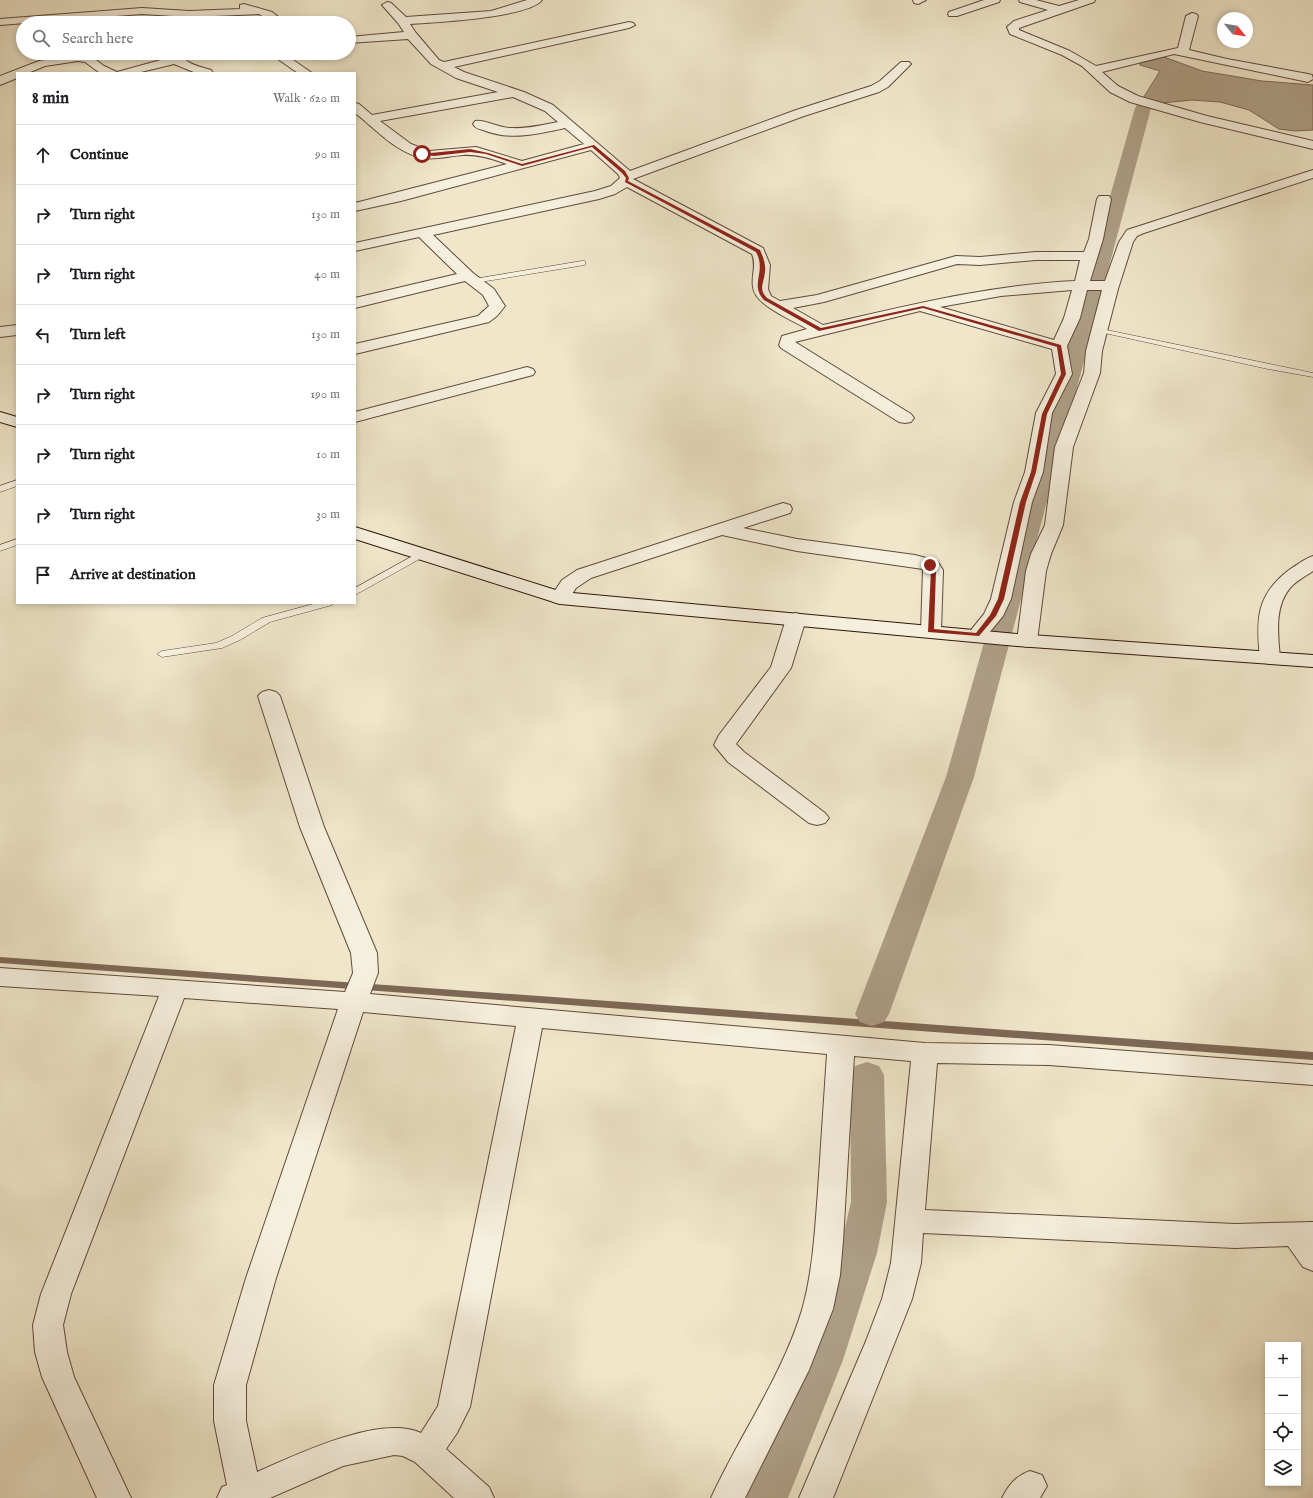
<!DOCTYPE html>
<html lang="en">
<head>
<meta charset="utf-8">
<style>
	body { margin:0; font-family:"IM FELL English",serif; background:#f6f6f6; color:#202124 }
	.controls { position:absolute; right:12px; bottom:12px; display:grid; overflow:hidden; border-radius:0px; box-shadow:0 2px 6px #0003 }
	.controls button { width:36px; height:36px; display:grid; place-items:center; padding:0; border:0; border-bottom:1px solid #e0e0e0; background:#fff; color:#202124; font:20px sans-serif }
	.compass { position:absolute; left:1217px; top:12px; width:36px; height:36px; border-radius:50%; background:#fff; box-shadow:0 2px 6px #0003; rotate:120deg }
	.stop { position:absolute; width:12px; height:12px; margin:-9px; border:3px solid #8f2418; border-radius:50%; background:#fff }
	.stop.end { background:#8f2418; border-color:#fff; box-shadow:0 1px 4px #0008 }
	.list { margin:0; padding:0; list-style:none }
	h2 { display:flex; justify-content:space-between; align-items:center; height:52px; margin:0; padding:0 16px; font-size:17px }
	h2 small { font-size:13px; font-weight:400; color:#757577 }
	.list li { display:grid; grid-template-columns:26px 1fr auto; gap:12px; align-items:center; box-sizing:border-box; height:60px; padding:0 16px; border-top:1px solid #e0e0e0 }
	.list b { display:block; font-size:15px; white-space:nowrap }
	.list em { font-size:13px; font-style:normal; color:#757577 }
	.icon { flex:none; width:22px; height:22px; fill:none; stroke:currentColor; stroke-width:2; stroke-linecap:round; stroke-linejoin:round }
	.map { position:relative; flex:none; width:1313px; height:1498px; overflow:hidden }
	.search { position:absolute; background:#fff; box-shadow:0 2px 6px #0003; left:16px; top:16px; width:340px; height:44px; display:flex; align-items:center; gap:10px; box-sizing:border-box; padding:0 14px; border-radius:22px; color:#757577; font-size:15px }
	.panel { position:absolute; background:#fff; box-shadow:0 2px 6px #0003; left:16px; top:72px; width:340px; height:532px; border-radius:0px }
	.map>svg:first-child { display:block }
</style>
</head>
<body>
<div class="map">
<svg width="1313" height="1498" viewBox="0 0 1313 1498">
	<rect width="100%" height="100%" fill="#f0e7cb"/>
	<filter id="stains"><feTurbulence type="fractalNoise" baseFrequency=".005" numOctaves="4"/><feColorMatrix values="0 0 0 0 .2 0 0 0 0 .09 0 0 0 0 .02 0 0 0 .5 -.17"/></filter>
	<radialGradient id="worn" r=".72"><stop offset=".6" stop-color="#630" stop-opacity="0"/><stop offset="1" stop-color="#630" stop-opacity=".3"/></radialGradient>
	<path fill="#afa089" stroke="#7d6856" d="M 1164,57 L 1202,71 L 1262,81 L 1313,85 L 1313,130 L 1295,131 L 1279,129 L 1249,110 L 1220,102 L 1192,100 L 1152,104 L 1142,100 L 1160,71 L 1140,65 L 1140,63 Z"/>
	<g fill="none" stroke-linecap="round" stroke-linejoin="round">
		<path fill="#7d6856" fill-rule="evenodd" d="M 0,957 L 1313,1052 L 1313,1060 L 0,963 Z"/>
		<g fill="#afa089" fill-rule="evenodd">
			<path d="M 1143,103 L 1149,105 L 1151,108 L 974,777 L 889,1014 L 884,1022 L 872,1026 L 860,1022 L 855,1014 L 946,777 L 1135,108 L 1137,105 Z"/>
			<path d="M 867,1062 L 879,1066 L 884,1075 L 887,1202 L 877,1253 L 843,1360 L 788,1498 L 746,1498 L 803,1360 L 839,1253 L 851,1202 L 850,1075 L 855,1066 Z"/>
		</g>
		<g stroke="#614a3a" stroke-width="1">
			<g id="lane">
				<path d="M 582,261 L 585,261 L 585,265 L 474,283 L 470,281 L 474,279 Z"/>
				<path d="M 1097,328 L 1313,373 L 1313,377 L 1268,369 L 1100,332 L 1097,332 Z"/>
				<path d="M 17,480 L 17,486 L 0,492 L 0,486 Z"/>
				<path d="M 17,539 L 17,545 L 0,551 L 0,545 Z"/>
				<path d="M 422,551 L 427,554 L 425,556 L 355,595 L 355,588 Z"/>
				<path d="M 317,603 L 333,603 L 332,605 L 270,622 L 240,640 L 222,648 L 162,657 L 157,654 L 162,651 L 216,643 L 232,636 L 262,618 Z"/>
			</g>
		</g>
		<g stroke="#614a3a" stroke-width="2">
			<g id="street">
				<path d="M 527,0 L 542,0 C 528,18 435,22 410,24 L 416,33 L 439,60 L 444,62 L 629,22 L 633,23 L 635,25 L 629,28 L 454,67 L 464,72 L 524,92 L 553,105 L 630,171 L 796,110 L 871,86 L 880,81 L 901,62 L 909,62 L 911,64 L 888,87 L 879,92 L 804,116 L 633,179 L 763,248 L 770,265 L 768,289 L 771,296 L 780,301 L 817,295 L 956,256 L 980,257 L 1036,252 L 1084,252 L 1089,239 L 1097,199 L 1099,196 L 1109,196 L 1111,199 L 1103,239 L 1090,281 L 1105,281 L 1119,242 L 1127,230 L 1313,170 L 1313,178 L 1144,233 L 1137,236 L 1133,242 L 1118,289 L 1102,351 L 1100,373 L 1073,447 L 1063,525 L 1051,554 L 1046,571 L 1037,641 L 1034,645 L 1027,647 L 1020,645 L 1017,641 L 1026,571 L 1031,554 L 1045,525 L 1055,447 L 1084,373 L 1086,351 L 1102,290 L 1087,290 L 1080,318 L 1067,346 L 1072,374 L 1052,413 L 1043,472 L 1032,502 L 1011,599 L 1003,616 L 984,639 L 977,641 L 970,639 L 967,635 L 984,614 L 991,599 L 1014,502 L 1025,472 L 1036,413 L 1056,374 L 1052,349 L 920,311 L 795,342 L 911,414 L 914,418 L 911,422 L 905,423 L 899,422 L 781,348 L 779,345 L 782,336 L 807,329 C 793,320 754,305 753,287 C 751,275 757,266 752,254 L 627,187 L 615,194 L 599,199 L 433,235 L 473,273 L 494,289 L 505,306 L 497,316 L 489,322 L 355,354 L 355,344 L 478,316 L 489,306 L 483,295 L 465,281 L 355,308 L 355,298 L 457,274 L 419,237 L 355,251 L 355,243 L 595,191 L 611,186 L 620,178 L 618,174 L 591,150 L 401,201 L 355,211 L 355,203 L 507,164 C 492,159 478,154 463,155 C 449,156 436,160 423,158 C 396,153 376,129 355,113 L 355,103 L 359,104 L 372,115 L 498,92 L 456,78 L 431,64 L 408,39 L 349,43 L 349,37 L 404,32 L 398,23 L 382,5 L 387,2 L 391,3 L 406,17 L 491,11 ZM 513,97 L 545,111 L 558,122 C 543,125 527,129 511,128 C 499,128 484,119 475,121 L 473,124 C 475,128 479,129 483,130 C 510,141 538,134 565,128 L 584,144 L 522,161 L 476,147 L 429,151 L 411,144 L 380,121 ZM 1036,260 L 1080,260 L 1075,281 C 989,285 907,306 823,325 L 793,308 L 824,302 L 957,264 L 980,265 ZM 1072,290 L 1064,318 L 1054,340 L 940,307 L 1001,296 Z"/>
				<path d="M 913,0 L 926,0 L 918,4 L 914,3 Z"/>
				<path d="M 984,0 L 1000,0 L 999,2 L 957,16 L 949,16 L 948,14 L 949,12 Z"/>
				<path d="M 1019,0 L 1036,0 L 1059,6 L 1079,0 L 1095,0 L 1094,2 L 1019,28 L 1019,30 L 1070,51 L 1096,66 L 1178,48 L 1186,16 L 1192,13 L 1196,14 L 1198,16 L 1189,50 L 1227,59 L 1308,74 L 1312,75 L 1313,79 L 1308,82 L 1174,54 L 1102,72 L 1118,86 L 1138,96 L 1207,116 L 1313,141 L 1313,149 L 1200,122 L 1130,102 L 1110,92 L 1082,66 L 1062,55 L 1010,34 L 1007,27 L 1014,21 L 1048,10 L 1020,2 Z"/>
				<path d="M 244,4 L 272,12 L 286,23 L 274,23 L 259,14 L 189,17 L 142,14 L 0,25 L 0,19 L 142,8 L 189,11 L 240,9 L 240,5 Z"/>
				<path d="M 167,53 L 179,53 C 187,64 197,66 211,70 L 213,73 L 196,73 L 174,64 L 137,73 L 100,73 L 85,62 L 78,61 L 45,66 L 28,73 L 17,73 L 17,78 L 0,85 L 0,76 L 39,61 L 78,55 L 92,57 L 104,66 L 117,72 L 168,58 L 170,57 Z"/>
				<path d="M 269,53 L 283,53 L 312,73 L 298,73 Z"/>
				<path d="M 17,325 L 17,335 L 0,337 L 0,327 Z"/>
				<path d="M 527,367 L 533,369 L 535,372 L 533,375 L 355,422 L 355,412 Z"/>
				<path d="M 783,503 L 790,505 L 792,509 L 790,513 L 743,528 L 797,539 L 915,555 L 937,561 L 943,570 L 941,631 L 938,635 L 931,637 L 924,635 L 921,631 L 923,569 L 797,551 L 722,535 L 591,578 L 576,588 L 567,602 L 560,604 L 553,602 L 550,598 L 562,580 L 577,570 Z"/>
				<path d="M 1313,556 L 1313,571 C 1306,576 1296,581 1290,588 C 1274,607 1278,635 1280,658 L 1277,662 L 1270,664 L 1263,662 L 1260,658 C 1256,620 1256,595 1289,570 C 1297,565 1304,559 1313,556 Z"/>
				<path d="M 796,613 L 803,615 L 806,619 L 791,668 L 736,744 L 744,752 L 825,813 L 829,818 L 825,823 L 817,825 L 809,823 L 728,762 L 714,745 L 719,735 L 771,667 L 786,619 L 789,615 Z"/>
				<path d="M 269,690 L 276,692 L 280,696 L 324,827 L 377,953 L 378,973 L 370,994 L 925,1043 L 1049,1045 L 1313,1065 L 1313,1085 L 1049,1065 L 937,1063 L 925,1210 L 1235,1224 L 1313,1222 L 1313,1271 L 1303,1267 L 1288,1246 L 1235,1248 L 923,1233 L 921,1263 L 912,1299 L 833,1498 L 799,1498 L 866,1341 L 882,1299 L 891,1263 L 911,1061 L 854,1056 L 843,1241 L 840,1275 L 833,1309 L 809,1370 L 745,1498 L 711,1498 C 740,1435 782,1376 802,1310 C 813,1271 815,1230 818,1190 C 821,1144 824,1099 827,1054 L 542,1028 L 470,1407 L 457,1433 L 446,1449 L 489,1487 L 494,1498 L 454,1498 L 415,1462 L 403,1456 L 394,1455 L 343,1466 L 270,1498 L 217,1498 L 222,1487 L 227,1485 L 214,1421 L 214,1385 L 246,1278 L 338,1009 L 184,998 L 71,1294 L 63,1325 L 67,1352 L 74,1377 L 131,1498 L 97,1498 L 42,1377 L 35,1352 L 33,1325 L 41,1294 L 159,996 L 0,986 L 0,968 L 345,992 L 353,973 L 351,953 L 300,827 L 258,696 L 262,692 ZM 363,1012 L 516,1026 L 438,1406 L 421,1433 C 380,1414 296,1455 257,1472 L 246,1421 L 246,1385 L 276,1278 Z"/>
				<path d="M 1030,1471 L 1042,1475 L 1047,1486 L 1040,1498 L 1002,1498 C 1009,1484 1016,1476 1030,1471 Z"/>
			</g>
		</g>
		<g stroke="#311509" stroke-width="2">
			<g id="secondary">
				<path d="M 0,412 L 17,417 L 17,427 L 0,422 Z"/>
				<path d="M 355,527 L 562,592 L 1017,634 L 1313,655 L 1313,667 L 1017,646 L 560,604 L 355,539 Z"/>
			</g>
		</g>
		<use href="#lane" fill="#f5efdd" fill-rule="evenodd"/>
		<use href="#street" fill="#f5efdd" fill-rule="evenodd"/>
		<use href="#secondary" fill="#f5efdd" fill-rule="evenodd"/>
	</g>
	<path fill="#8f2418" d="M 594,145 L 625,171 L 629,178 L 628,181 L 760,250 C 763,257 766,264 765,272 C 764,283 758,289 767,298 L 821,328 L 923,306 L 1061,345 L 1066,374 L 1047,414 L 1036,472 L 1026,502 L 1004,599 L 996,616 L 979,636 L 928,632 L 931,570 L 928,565 L 932,564 L 936,570 L 934,629 L 976,633 L 990,615 L 998,599 L 1020,502 L 1031,472 L 1042,414 L 1061,374 L 1057,347 L 923,308 L 819,331 L 764,300 C 749,284 767,272 756,252 L 625,182 L 626,178 L 622,173 L 592,147 L 522,166 L 486,154 L 470,152 L 434,156 L 421,154 L 470,149 L 488,153 L 522,164 Z"/>
	<rect width="100%" height="100%" filter="url(#stains)"/>
	<rect width="100%" height="100%" fill="url(#worn)"/>
</svg>
<div class="controls">
<button>+</button>
<button>−</button>
<button><svg class="icon" aria-label="locate" viewBox="0 0 24 24"><circle cx="12" cy="12" r="6"/><path d="M12 2v4M12 18v4M2 12h4M18 12h4"/></svg></button>
<button><svg class="icon" aria-label="layers" viewBox="0 0 24 24"><path d="M12 4l9 5-9 5-9-5zM3 14l9 5 9-5"/></svg></button>
</div>
<svg class="compass" viewBox="-18 -18 36 36"><path d="M0-13l5 13h-10z" fill="#e53935"/><path d="M0 13l5-13h-10z" fill="#757577"/></svg>
<div class="stop" style="left:422px;top:154px"></div>
<div class="stop end" style="left:930px;top:565px"></div>
<div class="search"><svg class="icon" aria-label="search" viewBox="0 0 24 24"><circle cx="10" cy="10" r="6"/><path d="M15 15l6 6"/></svg>Search here</div>
<section class="panel">
<h2>8 min<small>Walk · 620 m</small></h2>
<ul class="list">
<li><svg class="icon" aria-label="ahead" viewBox="0 0 24 24"><path d="M12 20V5M6 11l6-6 6 6"/></svg><div><b>Continue</b></div><em>90 m</em></li>
<li><svg class="icon" aria-label="right" viewBox="0 0 24 24"><path d="M7 20v-9h11M14 6l5 5-5 5"/></svg><div><b>Turn right</b></div><em>130 m</em></li>
<li><svg class="icon" aria-label="right" viewBox="0 0 24 24"><path d="M7 20v-9h11M14 6l5 5-5 5"/></svg><div><b>Turn right</b></div><em>40 m</em></li>
<li><svg class="icon" aria-label="left" viewBox="0 0 24 24"><path d="M17 20v-9H6M10 6l-5 5 5 5"/></svg><div><b>Turn left</b></div><em>130 m</em></li>
<li><svg class="icon" aria-label="right" viewBox="0 0 24 24"><path d="M7 20v-9h11M14 6l5 5-5 5"/></svg><div><b>Turn right</b></div><em>190 m</em></li>
<li><svg class="icon" aria-label="right" viewBox="0 0 24 24"><path d="M7 20v-9h11M14 6l5 5-5 5"/></svg><div><b>Turn right</b></div><em>10 m</em></li>
<li><svg class="icon" aria-label="right" viewBox="0 0 24 24"><path d="M7 20v-9h11M14 6l5 5-5 5"/></svg><div><b>Turn right</b></div><em>30 m</em></li>
<li><svg class="icon" aria-label="arrive" viewBox="0 0 24 24"><path d="M6 21V4h12l-3 4 3 4H6"/></svg><div><b>Arrive at destination</b></div></li>
</ul>
</section>
</div>
</body>
</html>
